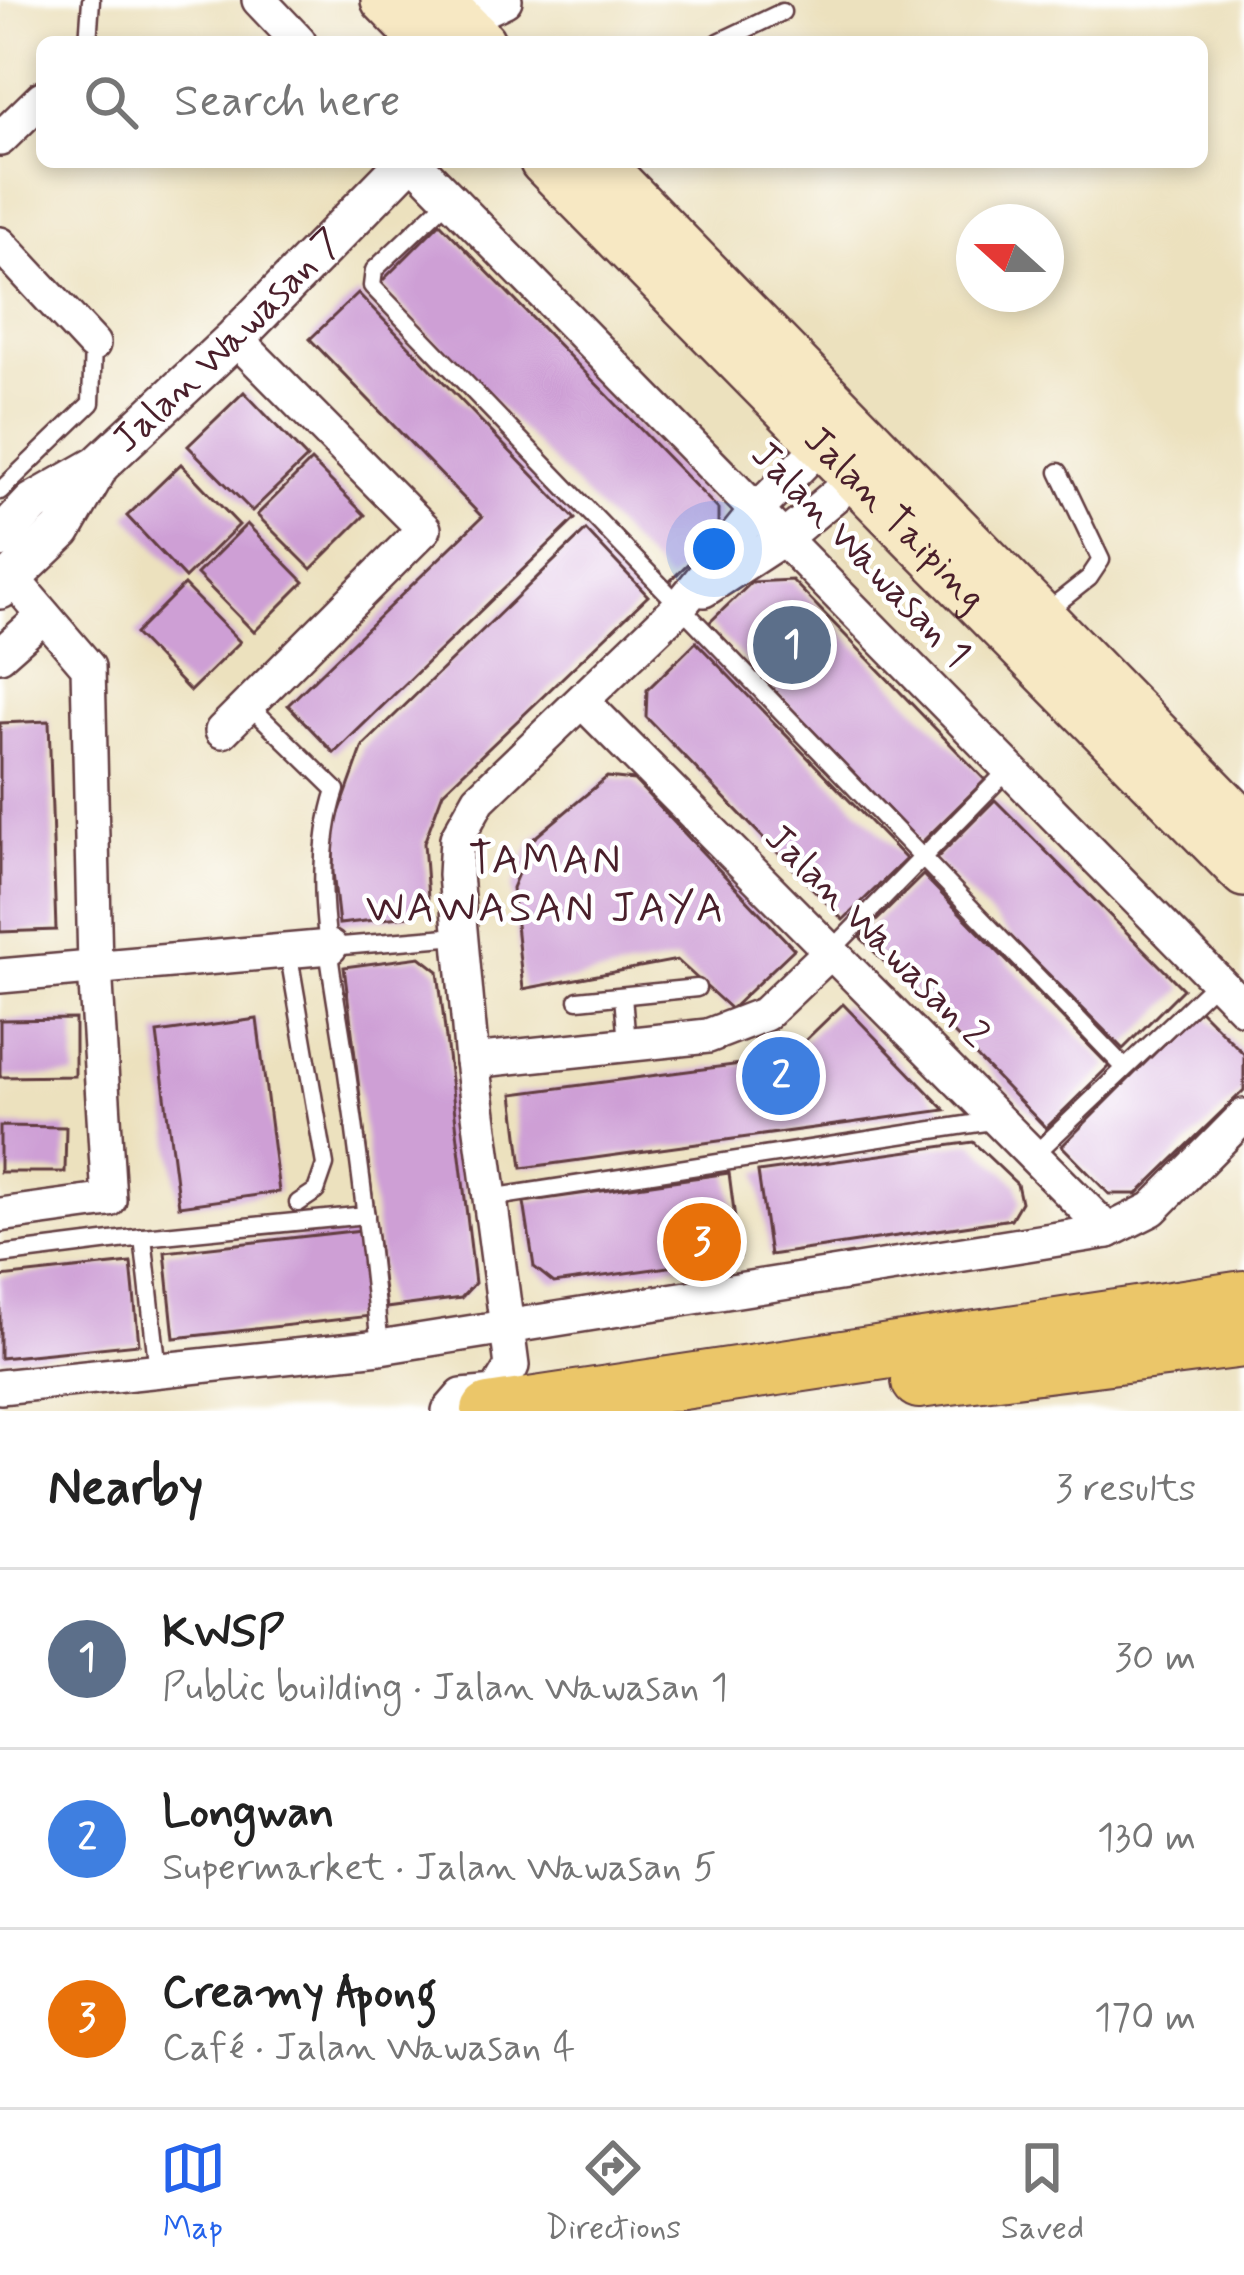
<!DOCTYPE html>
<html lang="en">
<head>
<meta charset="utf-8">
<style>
	body { margin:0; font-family:Mynerve,sans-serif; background:#f2f2f2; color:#222 }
	.compass { position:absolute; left:956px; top:204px; width:108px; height:108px; border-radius:50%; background:#fff; box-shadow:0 6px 18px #0003; rotate:291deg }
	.you { position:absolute; left:714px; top:549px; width:42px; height:42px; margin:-30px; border:9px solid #fff; border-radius:50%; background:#1a73e8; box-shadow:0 0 0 18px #1a73e833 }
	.badge { display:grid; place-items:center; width:78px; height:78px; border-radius:50%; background:#2563eb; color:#fff; font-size:39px; font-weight:700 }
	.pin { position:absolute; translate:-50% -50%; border:6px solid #fff; box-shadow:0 3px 12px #0006 }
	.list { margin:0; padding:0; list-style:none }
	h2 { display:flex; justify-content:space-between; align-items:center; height:156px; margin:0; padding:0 48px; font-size:51px }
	h2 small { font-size:39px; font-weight:400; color:#767676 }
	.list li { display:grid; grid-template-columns:78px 1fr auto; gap:36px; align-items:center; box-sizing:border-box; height:180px; padding:0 48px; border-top:3px solid #e0e0e0 }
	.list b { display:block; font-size:45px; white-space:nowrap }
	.list p { margin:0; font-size:39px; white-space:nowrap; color:#767676 }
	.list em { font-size:39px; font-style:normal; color:#767676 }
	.icon { flex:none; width:66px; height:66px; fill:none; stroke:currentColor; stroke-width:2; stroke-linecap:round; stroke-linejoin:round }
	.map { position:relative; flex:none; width:1244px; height:1411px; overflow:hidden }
	.search { position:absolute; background:#fff; box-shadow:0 6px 18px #0003; left:36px; right:36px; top:36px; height:132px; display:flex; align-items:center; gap:30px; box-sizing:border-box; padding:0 42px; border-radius:18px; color:#767676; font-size:45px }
	.sheet { height:696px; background:#fff }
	nav { display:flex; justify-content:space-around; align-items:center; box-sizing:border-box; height:168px; border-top:3px solid #e0e0e0; background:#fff; font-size:33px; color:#767676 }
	nav a { display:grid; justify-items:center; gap:6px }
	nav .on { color:#2563eb }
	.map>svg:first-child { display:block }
</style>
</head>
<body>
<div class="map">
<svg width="1244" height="1411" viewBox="0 0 1244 1411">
	<rect width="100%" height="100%" fill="#fff"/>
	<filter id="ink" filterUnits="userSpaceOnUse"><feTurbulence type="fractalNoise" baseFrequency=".00833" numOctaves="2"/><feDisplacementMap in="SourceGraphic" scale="24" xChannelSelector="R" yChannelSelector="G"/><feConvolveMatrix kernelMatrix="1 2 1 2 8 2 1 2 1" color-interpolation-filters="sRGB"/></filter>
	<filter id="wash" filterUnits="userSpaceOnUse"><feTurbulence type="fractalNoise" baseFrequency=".004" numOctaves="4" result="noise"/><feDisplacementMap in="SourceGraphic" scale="48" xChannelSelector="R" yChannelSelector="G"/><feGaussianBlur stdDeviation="2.7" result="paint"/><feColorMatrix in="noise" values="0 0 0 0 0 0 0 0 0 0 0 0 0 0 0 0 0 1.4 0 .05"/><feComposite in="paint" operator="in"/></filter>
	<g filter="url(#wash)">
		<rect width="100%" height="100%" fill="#ece1be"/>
		<g id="blocks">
			<g fill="#ce9fd5">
				<path d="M 440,223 L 718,509 L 718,534 L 669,582 L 380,283 Z"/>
				<path d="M 358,293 L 575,519 L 334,753 L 288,705 L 482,517 L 310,339 Z"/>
				<path d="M 244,392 L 307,458 L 252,511 L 188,446 Z"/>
				<path d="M 311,461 L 365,515 L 311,569 L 257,515 Z"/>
				<path d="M 181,464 L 239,525 L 185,578 L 127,516 Z"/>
				<path d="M 247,524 L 304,582 L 254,632 L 197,574 Z"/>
				<path d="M 586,530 L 648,596 L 443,792 L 424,843 L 428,898 L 408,916 L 339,924 L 333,872 L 334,827 L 363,746 Z"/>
				<path d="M 792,580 L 985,780 L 921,843 L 709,623 L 752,582 Z"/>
				<path d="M 184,585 L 240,642 L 190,691 L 135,634 Z"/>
				<path d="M 696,642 L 906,859 L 843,920 L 646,717 L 647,690 Z"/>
				<path d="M 49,721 L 56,930 L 0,932 L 0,723 Z"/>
				<path d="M 607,777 L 634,780 L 794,949 L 731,1009 L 677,960 L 523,989 L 512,888 L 532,840 Z"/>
				<path d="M 995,800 L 1183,989 L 1123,1049 L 935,860 Z"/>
				<path d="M 923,875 L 1109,1066 L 1046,1128 L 860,937 Z"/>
				<path d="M 420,957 L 438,971 L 475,1283 L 461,1298 L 386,1308 L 344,967 Z"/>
				<path d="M 843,1004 L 945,1110 L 522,1168 L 513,1094 L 787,1058 Z"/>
				<path d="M 1199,1009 L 1244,1054 L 1244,1090 L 1137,1194 L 1109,1194 L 1062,1146 Z"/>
				<path d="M 75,1019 L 75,1076 L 0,1077 L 0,1020 Z"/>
				<path d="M 257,1019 L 279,1192 L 179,1206 L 157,1033 Z"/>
				<path d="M 0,1126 L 66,1127 L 65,1172 L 0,1172 Z"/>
				<path d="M 973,1142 L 1017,1184 L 1021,1202 L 1011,1219 L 770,1255 L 758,1172 Z"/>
				<path d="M 729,1173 L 740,1257 L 554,1283 L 534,1267 L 524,1202 Z"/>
				<path d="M 362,1230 L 371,1316 L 174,1338 L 165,1252 Z"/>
				<path d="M 131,1263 L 139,1344 L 0,1358 L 0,1277 Z"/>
			</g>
		</g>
	</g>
	<g filter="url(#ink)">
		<use href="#blocks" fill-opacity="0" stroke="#623c41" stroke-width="3"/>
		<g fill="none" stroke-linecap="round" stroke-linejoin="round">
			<g stroke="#623c41" stroke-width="21">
				<g id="service">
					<path d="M 88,42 L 91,0"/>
					<path d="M 719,42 L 782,12"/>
					<path d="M 450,198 L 374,270 L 372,286 L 1124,1067"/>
					<path d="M 0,491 L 91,403 L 93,344"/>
					<path d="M 1042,615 L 1089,578 L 1101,560 L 1059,472"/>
					<path d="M 249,705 L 336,790 C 307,878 335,982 347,1073 C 360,1164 371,1255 380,1347"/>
					<path d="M 330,947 L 459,936"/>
					<path d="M 288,950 L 325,1165 L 316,1191 L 298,1203"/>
					<path d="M 831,951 L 1009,769"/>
					<path d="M 623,996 L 627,1044"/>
					<path d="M 578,1000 L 697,988"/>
					<path d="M 1033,1156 L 1217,981"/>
					<path d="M 490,1198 L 998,1120"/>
					<path d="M 0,1255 L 143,1237"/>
					<path d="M 158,1371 L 143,1237 L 366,1215"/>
				</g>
			</g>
			<g stroke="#623c41" stroke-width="38">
				<g id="minor">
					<path d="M 259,0 L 299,42"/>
					<path d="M 461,21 L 505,0"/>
					<path d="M 0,139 L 42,98"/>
					<path d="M 414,162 L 1244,1008"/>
					<path d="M 0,244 L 93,344"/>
					<path d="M 704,590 L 784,538 L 869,467"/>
					<path d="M 0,655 L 44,616"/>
					<path d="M 583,702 L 1108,1231"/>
					<path d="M 222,731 L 424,529 L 235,338"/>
					<path d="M 0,976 L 330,947"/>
					<path d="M 472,1061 L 708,1036 L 765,1014 L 831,951"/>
					<path d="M 0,1215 L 109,1200 L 95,967 L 88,667 L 12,578"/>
					<path d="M 0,1387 L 380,1347 L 1108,1231 L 1152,1209 L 1244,1116"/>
					<path d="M 449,1411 L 462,1396 L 496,1393 L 512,1366 L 472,1061 L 455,875 L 457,838 L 479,799 L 679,607 L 757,510 L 835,431"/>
				</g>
			</g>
			<g stroke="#623c41" stroke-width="44">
				<g id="tertiary">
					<path id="s1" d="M 0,538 L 33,503 L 98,466 L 235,338 L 407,162"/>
					<path d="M 0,589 L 62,530 L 96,471"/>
				</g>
			</g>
			<g stroke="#623c41" stroke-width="50">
				<g id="secondary">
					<path d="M 384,0 L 425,42"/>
					<path d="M 440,0 L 482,42"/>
					<path id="s2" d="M 543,162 L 1244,874"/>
					<path d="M 599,162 L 1244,823"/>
				</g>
			</g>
			<g stroke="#623c41" stroke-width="58">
				<g id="trunk">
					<path d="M 919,1381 L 1244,1340"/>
					<path d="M 489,1411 L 1244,1298"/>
				</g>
			</g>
			<use href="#service" stroke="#fff" stroke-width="16"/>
			<use href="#minor" stroke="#fff" stroke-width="33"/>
			<use href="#tertiary" stroke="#fff" stroke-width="39"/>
			<use href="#secondary" stroke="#f7e8c3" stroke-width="45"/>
			<use href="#trunk" stroke="#ebc669" stroke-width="54"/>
		</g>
	</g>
	<g text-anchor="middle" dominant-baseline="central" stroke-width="9" stroke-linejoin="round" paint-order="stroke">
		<g font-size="39" fill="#4a1f2b" stroke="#fff">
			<text stroke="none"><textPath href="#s1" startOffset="303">Jalan Wawasan 7</textPath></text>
			<text stroke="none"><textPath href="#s2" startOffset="501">Jalan Taiping</textPath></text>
			<text transform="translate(860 555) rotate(46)">Jalan Wawasan 1</text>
			<text transform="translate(876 937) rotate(45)">Jalan Wawasan 2</text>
		</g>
		<g font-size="42" letter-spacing="3" fill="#4a1f2b" stroke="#fff">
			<text x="546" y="861">TAMAN<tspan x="546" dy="48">WAWASAN JAYA</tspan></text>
		</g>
	</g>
</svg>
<svg class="compass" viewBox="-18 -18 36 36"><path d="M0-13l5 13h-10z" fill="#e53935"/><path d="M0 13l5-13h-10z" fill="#767676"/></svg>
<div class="you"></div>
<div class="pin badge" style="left:792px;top:645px;background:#5c6f8a">1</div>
<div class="pin badge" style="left:781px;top:1076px;background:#3f7fe0">2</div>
<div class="pin badge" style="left:702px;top:1242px;background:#e8710a">3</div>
<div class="search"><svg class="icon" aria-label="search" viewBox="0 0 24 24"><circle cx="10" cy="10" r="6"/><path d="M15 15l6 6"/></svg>Search here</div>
</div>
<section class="sheet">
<h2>Nearby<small>3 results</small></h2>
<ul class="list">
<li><span class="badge" style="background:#5c6f8a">1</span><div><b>KWSP</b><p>Public building · Jalan Wawasan 1</p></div><em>30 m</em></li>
<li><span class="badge" style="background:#3f7fe0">2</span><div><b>Longwan</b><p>Supermarket · Jalan Wawasan 5</p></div><em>130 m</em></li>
<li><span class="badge" style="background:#e8710a">3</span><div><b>Creamy Apong</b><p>Café · Jalan Wawasan 4</p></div><em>170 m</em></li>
</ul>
</section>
<nav>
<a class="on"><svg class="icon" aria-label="map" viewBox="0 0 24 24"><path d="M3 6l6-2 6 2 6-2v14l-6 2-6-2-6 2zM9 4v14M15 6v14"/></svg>Map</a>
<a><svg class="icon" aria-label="directions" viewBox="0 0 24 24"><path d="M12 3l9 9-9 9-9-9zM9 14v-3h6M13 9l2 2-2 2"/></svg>Directions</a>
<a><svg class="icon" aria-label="saved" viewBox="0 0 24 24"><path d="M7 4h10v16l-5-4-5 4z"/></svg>Saved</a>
</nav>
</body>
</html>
